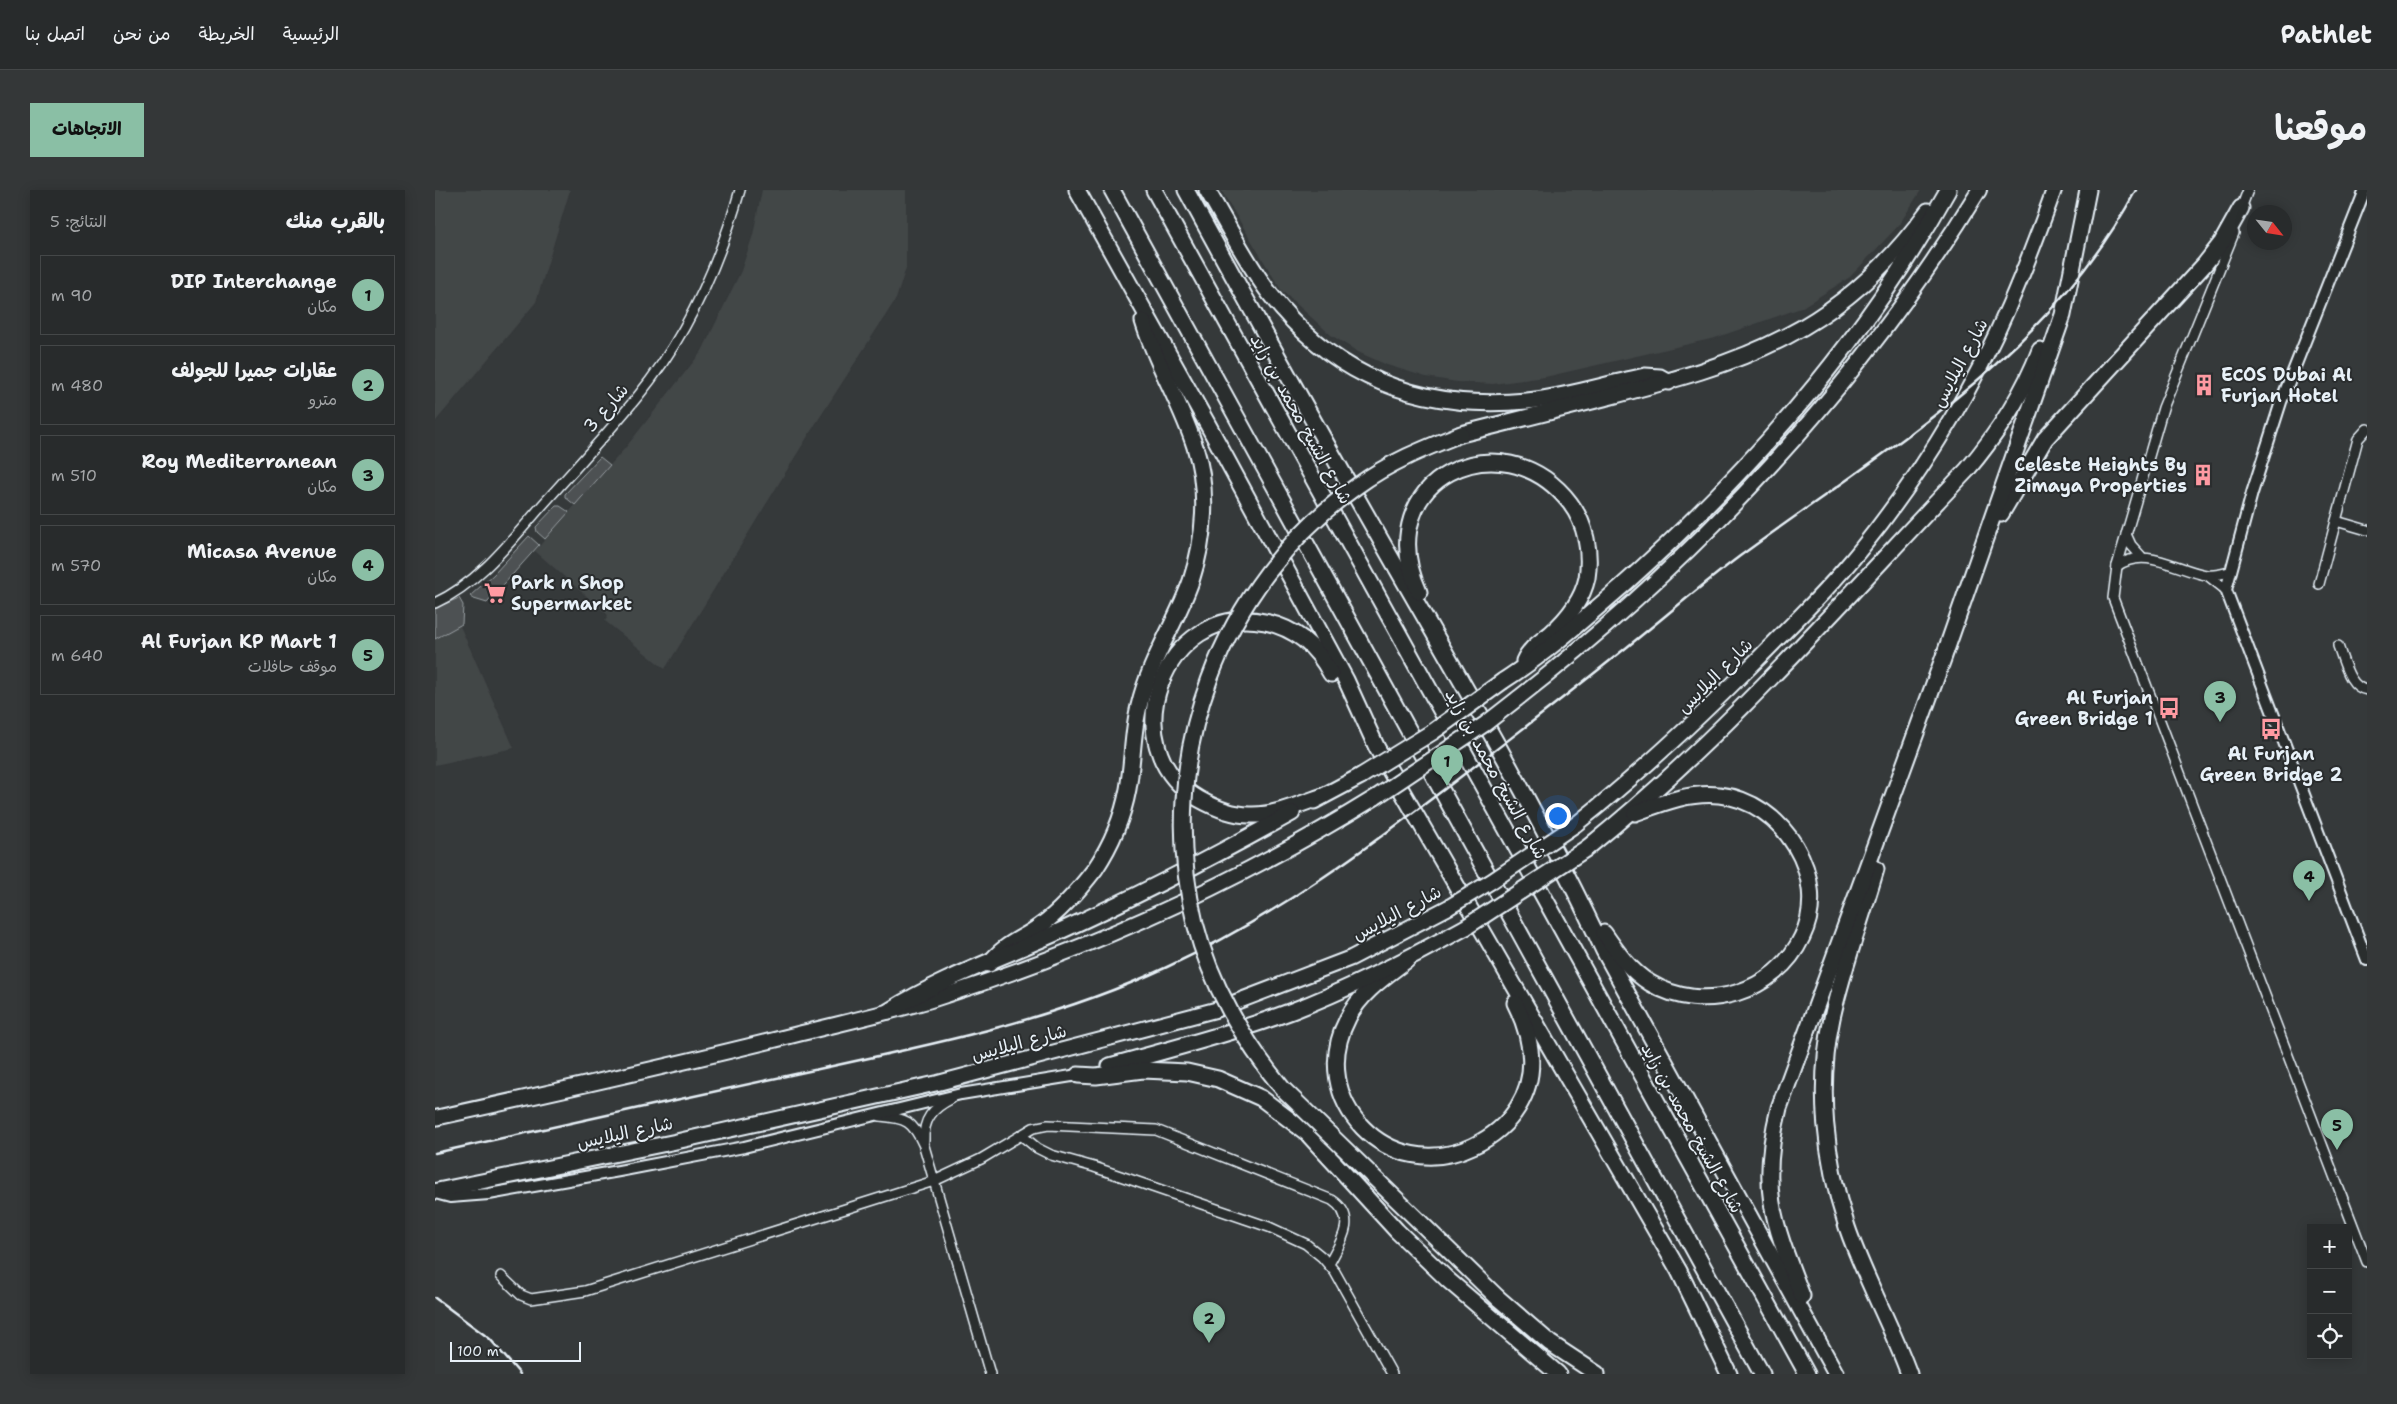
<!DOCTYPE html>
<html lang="ar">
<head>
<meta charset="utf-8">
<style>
	body { margin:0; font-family:"Shantell Sans","Playpen Sans Arabic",sans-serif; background:#343738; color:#f1f3f6; direction:rtl }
	.controls { position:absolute; right:15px; bottom:15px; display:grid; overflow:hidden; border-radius:0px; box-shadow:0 2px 12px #0003 }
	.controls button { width:45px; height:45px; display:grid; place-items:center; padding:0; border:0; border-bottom:1px solid #444748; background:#282b2c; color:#f1f3f6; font:25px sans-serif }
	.compass { position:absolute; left:1812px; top:15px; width:45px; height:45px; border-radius:50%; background:#282b2c; box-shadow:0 2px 12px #0003; rotate:120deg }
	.scale { position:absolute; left:15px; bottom:12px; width:131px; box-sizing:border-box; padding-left:5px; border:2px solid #e8f1f8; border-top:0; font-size:14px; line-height:18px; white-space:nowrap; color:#e8f1f8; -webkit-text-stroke:4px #2a2d2e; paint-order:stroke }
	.you { position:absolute; left:1122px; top:625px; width:18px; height:18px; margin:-12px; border:4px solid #fff; border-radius:50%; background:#1a73e8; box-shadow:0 0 0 8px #1a73e833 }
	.badge { display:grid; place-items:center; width:32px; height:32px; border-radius:50%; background:#8abfa5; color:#111; font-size:16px; font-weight:700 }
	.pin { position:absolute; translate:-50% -41px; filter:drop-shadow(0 1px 2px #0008) }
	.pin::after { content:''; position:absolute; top:26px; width:18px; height:15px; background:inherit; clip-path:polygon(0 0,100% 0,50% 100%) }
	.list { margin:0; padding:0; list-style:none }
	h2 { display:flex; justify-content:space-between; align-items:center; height:65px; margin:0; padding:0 20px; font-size:21px }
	h2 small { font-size:16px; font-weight:400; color:#a5a7a9 }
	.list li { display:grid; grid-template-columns:32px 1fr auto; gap:15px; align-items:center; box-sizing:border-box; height:80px; margin:0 10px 10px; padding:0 10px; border:1px solid #444748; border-radius:0px }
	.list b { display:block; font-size:19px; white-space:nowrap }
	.list p { margin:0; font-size:16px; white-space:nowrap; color:#a5a7a9 }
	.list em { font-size:16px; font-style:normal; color:#a5a7a9 }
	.icon { flex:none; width:28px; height:28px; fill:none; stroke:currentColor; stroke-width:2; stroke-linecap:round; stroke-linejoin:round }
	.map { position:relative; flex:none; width:1932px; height:1184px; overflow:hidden; direction:ltr; border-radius:0px }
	header { display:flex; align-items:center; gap:30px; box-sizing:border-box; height:70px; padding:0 25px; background:#282b2c; border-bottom:1px solid #444748 }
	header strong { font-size:24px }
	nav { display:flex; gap:28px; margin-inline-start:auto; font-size:18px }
	.intro { display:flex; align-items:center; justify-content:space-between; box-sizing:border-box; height:120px; padding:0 30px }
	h1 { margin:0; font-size:35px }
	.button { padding:12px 22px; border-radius:0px; background:#8abfa5; color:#111; font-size:18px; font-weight:700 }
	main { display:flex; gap:30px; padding:0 30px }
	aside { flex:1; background:#282b2c; border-radius:0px; box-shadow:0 2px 12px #0003 }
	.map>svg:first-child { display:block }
</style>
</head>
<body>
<header>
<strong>Pathlet</strong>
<nav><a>الرئيسية</a><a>الخريطة</a><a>من نحن</a><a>اتصل بنا</a></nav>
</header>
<div class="intro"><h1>موقعنا</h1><a class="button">الاتجاهات</a></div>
<main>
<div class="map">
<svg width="1932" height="1184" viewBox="0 0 1932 1184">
	<rect width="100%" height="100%" fill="#35393a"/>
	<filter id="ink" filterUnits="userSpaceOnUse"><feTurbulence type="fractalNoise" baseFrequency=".02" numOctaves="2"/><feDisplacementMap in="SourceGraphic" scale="10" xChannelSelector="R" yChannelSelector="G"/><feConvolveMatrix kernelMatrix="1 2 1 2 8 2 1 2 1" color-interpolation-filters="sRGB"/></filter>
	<g filter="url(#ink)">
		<g fill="#424647">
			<path d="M 0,0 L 135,0 L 101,112 L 0,232 Z"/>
			<path d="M 327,0 L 471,0 L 471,78 L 461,109 L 376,241 L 230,479 L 170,431 L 173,425 L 100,361 L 191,257 L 267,161 L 306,81 L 318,45 Z"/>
			<path d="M 786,0 L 1486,0 L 1464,35 L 1415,87 L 1366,118 L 1280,148 L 1110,187 L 1058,194 L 1022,192 L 991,187 L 952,175 L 923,162 L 896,145 L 846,100 Z"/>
			<path d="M 14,411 L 79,558 L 0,575 L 0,418 Z"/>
		</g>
		<g fill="#4d5152" stroke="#9aa1a5">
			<path d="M 165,267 L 175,275 L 140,315 L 130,307 L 130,304 Z"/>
			<path d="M 121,316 L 125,316 L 134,322 L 110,349 L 102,342 L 101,337 Z"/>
			<path d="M 94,346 L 104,355 L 52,413 L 39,409 L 35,406 L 59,384 Z"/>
			<path d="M 24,408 L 28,415 L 27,434 L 0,449 L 0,418 Z"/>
		</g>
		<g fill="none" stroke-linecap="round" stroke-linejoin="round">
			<g stroke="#e8f1f8" stroke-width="12">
				<g id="minor">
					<path d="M 1805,21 L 1813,0"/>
					<path d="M 1799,43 L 1728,218 L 1682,376 L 1678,408 L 1932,1072"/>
					<path d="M 1901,331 L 1932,340"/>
					<path d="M 1691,344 L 1696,355 L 1706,366"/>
					<path d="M 1682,376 C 1710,356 1742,380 1771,385 C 1779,386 1787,384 1794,382"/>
					<path d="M 1772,385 L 1791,400"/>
					<path d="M 1884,394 L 1923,249 L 1932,239"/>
					<path d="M 0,413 C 46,392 78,348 111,311 C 142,276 174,242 203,206 C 252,146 284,74 305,0"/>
					<path d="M 1903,456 C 1909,471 1914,498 1932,500"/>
					<path d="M 445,926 C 471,928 478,931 489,956 L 555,1184"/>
					<path d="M 586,945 L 602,958 L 616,965 L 659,977 L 834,1037 L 871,1054 L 887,1067 L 900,1082 L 957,1184"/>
					<path d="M 489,951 C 488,929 498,918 516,909"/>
					<path d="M 66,1086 L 86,1105 L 96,1109 L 150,1101 L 499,991 L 546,969 L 598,938 L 613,935 L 721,940 L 897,1010 C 924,1028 905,1053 894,1074"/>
				</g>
			</g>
			<g stroke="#e8f1f8" stroke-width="14">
				<g id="tertiary">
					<path d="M 1930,0 L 1846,212 L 1817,303 L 1791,400 L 1932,770"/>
					<path d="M 0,1003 L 15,1007 L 54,1004 L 184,981 L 309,957 L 526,904 L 643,885"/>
				</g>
			</g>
			<g stroke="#e8f1f8" stroke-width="18">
				<g id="trunk">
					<path d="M 1082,509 C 1263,368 1424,196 1544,0"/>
					<path d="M 1140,635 C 1206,583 1264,528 1323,469 C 1358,433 1395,398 1426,359 C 1460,317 1491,272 1518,226 C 1561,154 1591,78 1619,0"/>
					<path d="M 0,928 C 123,901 245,874 367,843 C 411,832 456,822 499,809 C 654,760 802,693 941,607"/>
					<path d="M 0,1001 L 239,952 L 503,893 L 780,820 L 916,768 L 1014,717"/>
				</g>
			</g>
			<g stroke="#e8f1f8" stroke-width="19">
				<g id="motorway">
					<path d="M 642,0 L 773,235 L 911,490 L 942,558 L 1244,1081 L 1294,1184"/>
					<path d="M 677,0 L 1327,1184"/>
					<path d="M 719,0 L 1372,1184"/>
					<path d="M 751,0 C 822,130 894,260 968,389 C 1038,511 1109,633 1169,761 L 1401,1184"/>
					<path d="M 772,0 C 792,34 811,72 835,104 C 900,189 987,221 1092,211 C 1132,207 1171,194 1210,186 L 1225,187 L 1234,192"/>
					<path d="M 1026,244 C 1073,232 1121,220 1169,208 C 1231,192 1295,176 1352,146 C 1408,117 1456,72 1493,21"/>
					<path d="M 1566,324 L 1610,249 L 1769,75 L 1787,52 L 1806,18"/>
					<path d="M 984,402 C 933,290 1067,225 1135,313 C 1151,334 1156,362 1152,388 C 1147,411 1132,429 1115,444 C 1105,452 1094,459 1089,471"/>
					<path d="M 1068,491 C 1110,464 1148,430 1186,397 C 1314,283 1430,150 1513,0"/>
					<path d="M 888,606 C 865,614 839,626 815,625 C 797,625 780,618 764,609 C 675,558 729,411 830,432 C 860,438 882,457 896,484"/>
					<path d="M 879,611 L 926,586"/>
					<path d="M 1152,658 C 1291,546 1409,409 1532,280 C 1563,243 1588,205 1605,160"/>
					<path d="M 1441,679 C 1427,728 1408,777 1397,828 C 1382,897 1390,970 1412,1037 C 1429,1087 1456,1134 1474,1184"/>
					<path d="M 1169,743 C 1182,762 1195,781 1215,793 C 1268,825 1341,803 1367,747 C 1396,688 1348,611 1284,605 C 1254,602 1227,613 1200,623"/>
					<path d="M 972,770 C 951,786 925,803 913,828 C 870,910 954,996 1038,956 C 1057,947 1072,935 1083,917 C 1104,883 1097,847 1080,813"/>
					<path d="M 554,774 C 570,753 586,750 605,736 C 627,720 644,700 660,679 C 676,655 688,626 693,599 C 698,571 697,543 704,516 C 715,469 741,434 756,391 C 770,348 774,300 760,257 C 746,213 721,174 708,131"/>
					<path d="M 454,821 C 505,789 568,767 623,742 C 703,706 780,666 857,623"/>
					<path d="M 675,876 C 736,859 798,843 857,821 C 917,798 975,768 1031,737"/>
					<path d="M 643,885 L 661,886 L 708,880 L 752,882 L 783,889 L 826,908 L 872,943 L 962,1041 L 1013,1090 L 1123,1184"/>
					<path d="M 1367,1106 C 1338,1031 1324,998 1344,918 L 1508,469 L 1628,125 L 1653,0"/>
					<path d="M 1063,1108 L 1115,1153 L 1162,1184"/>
				</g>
			</g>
			<use href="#minor" stroke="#2a2d2e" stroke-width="9"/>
			<use href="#tertiary" stroke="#2a2d2e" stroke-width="10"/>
			<use href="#trunk" stroke="#2a2d2e" stroke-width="14"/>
			<use href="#motorway" stroke="#2a2d2e" stroke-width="15"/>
			<g stroke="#e8f1f8" stroke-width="2.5">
				<path d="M 0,963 C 122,936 243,909 365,883 C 490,856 615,832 732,777 C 840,727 934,657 1028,585 C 1081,544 1135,503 1187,461 C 1226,430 1265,396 1305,366 C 1452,258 1612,167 1701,0"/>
				<path d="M 0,1108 L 55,1149 L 85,1184"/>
			</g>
			<g stroke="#e8f1f8" stroke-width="18" stroke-linecap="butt">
				<g id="trunk-bridge">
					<path d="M 941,607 L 1050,534 L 1082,509"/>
					<path d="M 1014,717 L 1057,691 L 1140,635"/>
				</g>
			</g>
			<g stroke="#e8f1f8" stroke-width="19" stroke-linecap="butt">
				<g id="motorway-bridge">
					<path d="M 1026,244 C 990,258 953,273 922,296 C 784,394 720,569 760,733 C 775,793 809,852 848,899 L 1063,1108"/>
					<path d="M 926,586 L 999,541 L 1068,491"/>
					<path d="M 1031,737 L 1152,658"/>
				</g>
			</g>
			<use href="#trunk-bridge" stroke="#2a2d2e" stroke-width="14"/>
			<use href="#motorway-bridge" stroke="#2a2d2e" stroke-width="15"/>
		</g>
	</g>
	<defs>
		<g id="building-bare" transform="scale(1.725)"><path d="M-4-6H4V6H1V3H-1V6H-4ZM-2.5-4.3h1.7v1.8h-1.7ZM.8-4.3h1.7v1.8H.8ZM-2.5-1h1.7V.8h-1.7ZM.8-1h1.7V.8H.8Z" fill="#ff9aa2" stroke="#2a2d2e" stroke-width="2.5" paint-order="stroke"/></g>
		<g id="supermarket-bare" transform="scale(1.725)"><path d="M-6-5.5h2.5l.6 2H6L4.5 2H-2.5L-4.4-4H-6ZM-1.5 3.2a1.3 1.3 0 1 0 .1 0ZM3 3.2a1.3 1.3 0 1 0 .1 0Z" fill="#ff9aa2" stroke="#2a2d2e" stroke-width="2.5" paint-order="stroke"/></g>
		<g id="bus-bare" transform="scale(1.725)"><path d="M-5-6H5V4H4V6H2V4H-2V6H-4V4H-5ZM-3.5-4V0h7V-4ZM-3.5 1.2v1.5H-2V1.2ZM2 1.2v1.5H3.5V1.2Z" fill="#ff9aa2" stroke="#2a2d2e" stroke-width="2.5" paint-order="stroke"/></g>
	</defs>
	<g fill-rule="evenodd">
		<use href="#building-bare" x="1769" y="195"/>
		<use href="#building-bare" x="1768" y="285"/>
		<use href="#supermarket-bare" x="60" y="403"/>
		<use href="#bus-bare" x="1734" y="518"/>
		<use href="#bus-bare" x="1836" y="539"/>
	</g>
	<g text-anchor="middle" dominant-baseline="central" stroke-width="4" stroke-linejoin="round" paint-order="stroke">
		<g font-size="18" fill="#e8f1f8" stroke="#2a2d2e">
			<text transform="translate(1525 173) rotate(-62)">شارع اليلايس</text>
			<text transform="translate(171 218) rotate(-49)">شارع 3</text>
			<text transform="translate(866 229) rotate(61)">شارع الشيخ محمد بن زايد</text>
			<text transform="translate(1280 486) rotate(-45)">شارع اليلايس</text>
			<text transform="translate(1061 584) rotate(61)">شارع الشيخ محمد بن زايد</text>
			<text transform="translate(962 723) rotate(-28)">شارع اليلايس</text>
			<text transform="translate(584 853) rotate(-15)">شارع اليلايس</text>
			<text transform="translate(1257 938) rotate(61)">شارع الشيخ محمد بن زايد</text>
			<text transform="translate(190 943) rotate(-12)">شارع اليلايس</text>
		</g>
		<g font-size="18" font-weight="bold" fill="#e8f1f8" stroke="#2a2d2e" text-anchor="start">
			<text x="1786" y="185">ECOS Dubai Al<tspan x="1786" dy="21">Furjan Hotel</tspan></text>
			<text x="1752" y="275" text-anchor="end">Celeste Heights By<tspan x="1752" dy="21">Zimaya Properties</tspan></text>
			<text x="76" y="393">Park n Shop<tspan x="76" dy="21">Supermarket</tspan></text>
			<text x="1718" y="508" text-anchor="end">Al Furjan<tspan x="1718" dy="21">Green Bridge 1</tspan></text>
			<text x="1836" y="564" text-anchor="middle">Al Furjan<tspan x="1836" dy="21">Green Bridge 2</tspan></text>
		</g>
	</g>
</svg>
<div class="controls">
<button>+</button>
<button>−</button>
<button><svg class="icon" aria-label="locate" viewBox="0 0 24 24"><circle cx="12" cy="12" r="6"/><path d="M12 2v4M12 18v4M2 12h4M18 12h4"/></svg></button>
</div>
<svg class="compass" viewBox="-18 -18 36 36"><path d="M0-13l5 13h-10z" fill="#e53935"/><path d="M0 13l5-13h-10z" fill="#a5a7a9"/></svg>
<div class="scale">100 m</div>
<div class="you"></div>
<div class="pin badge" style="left:1012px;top:596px">1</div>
<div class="pin badge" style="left:774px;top:1153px">2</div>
<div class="pin badge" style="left:1785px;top:532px">3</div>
<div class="pin badge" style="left:1874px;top:711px">4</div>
<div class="pin badge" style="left:1902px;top:960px">5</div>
</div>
<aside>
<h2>بالقرب منك<small>النتائج: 5</small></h2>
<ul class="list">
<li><span class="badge">1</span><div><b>DIP Interchange</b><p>مكان</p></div><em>90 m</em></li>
<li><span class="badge">2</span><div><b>عقارات جميرا للجولف</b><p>مترو</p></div><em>480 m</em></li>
<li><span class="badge">3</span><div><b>Roy Mediterranean</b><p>مكان</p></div><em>510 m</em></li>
<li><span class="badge">4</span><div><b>Micasa Avenue</b><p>مكان</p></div><em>570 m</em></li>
<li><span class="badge">5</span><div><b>Al Furjan KP Mart 1</b><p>موقف حافلات</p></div><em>640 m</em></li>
</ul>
</aside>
</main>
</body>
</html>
